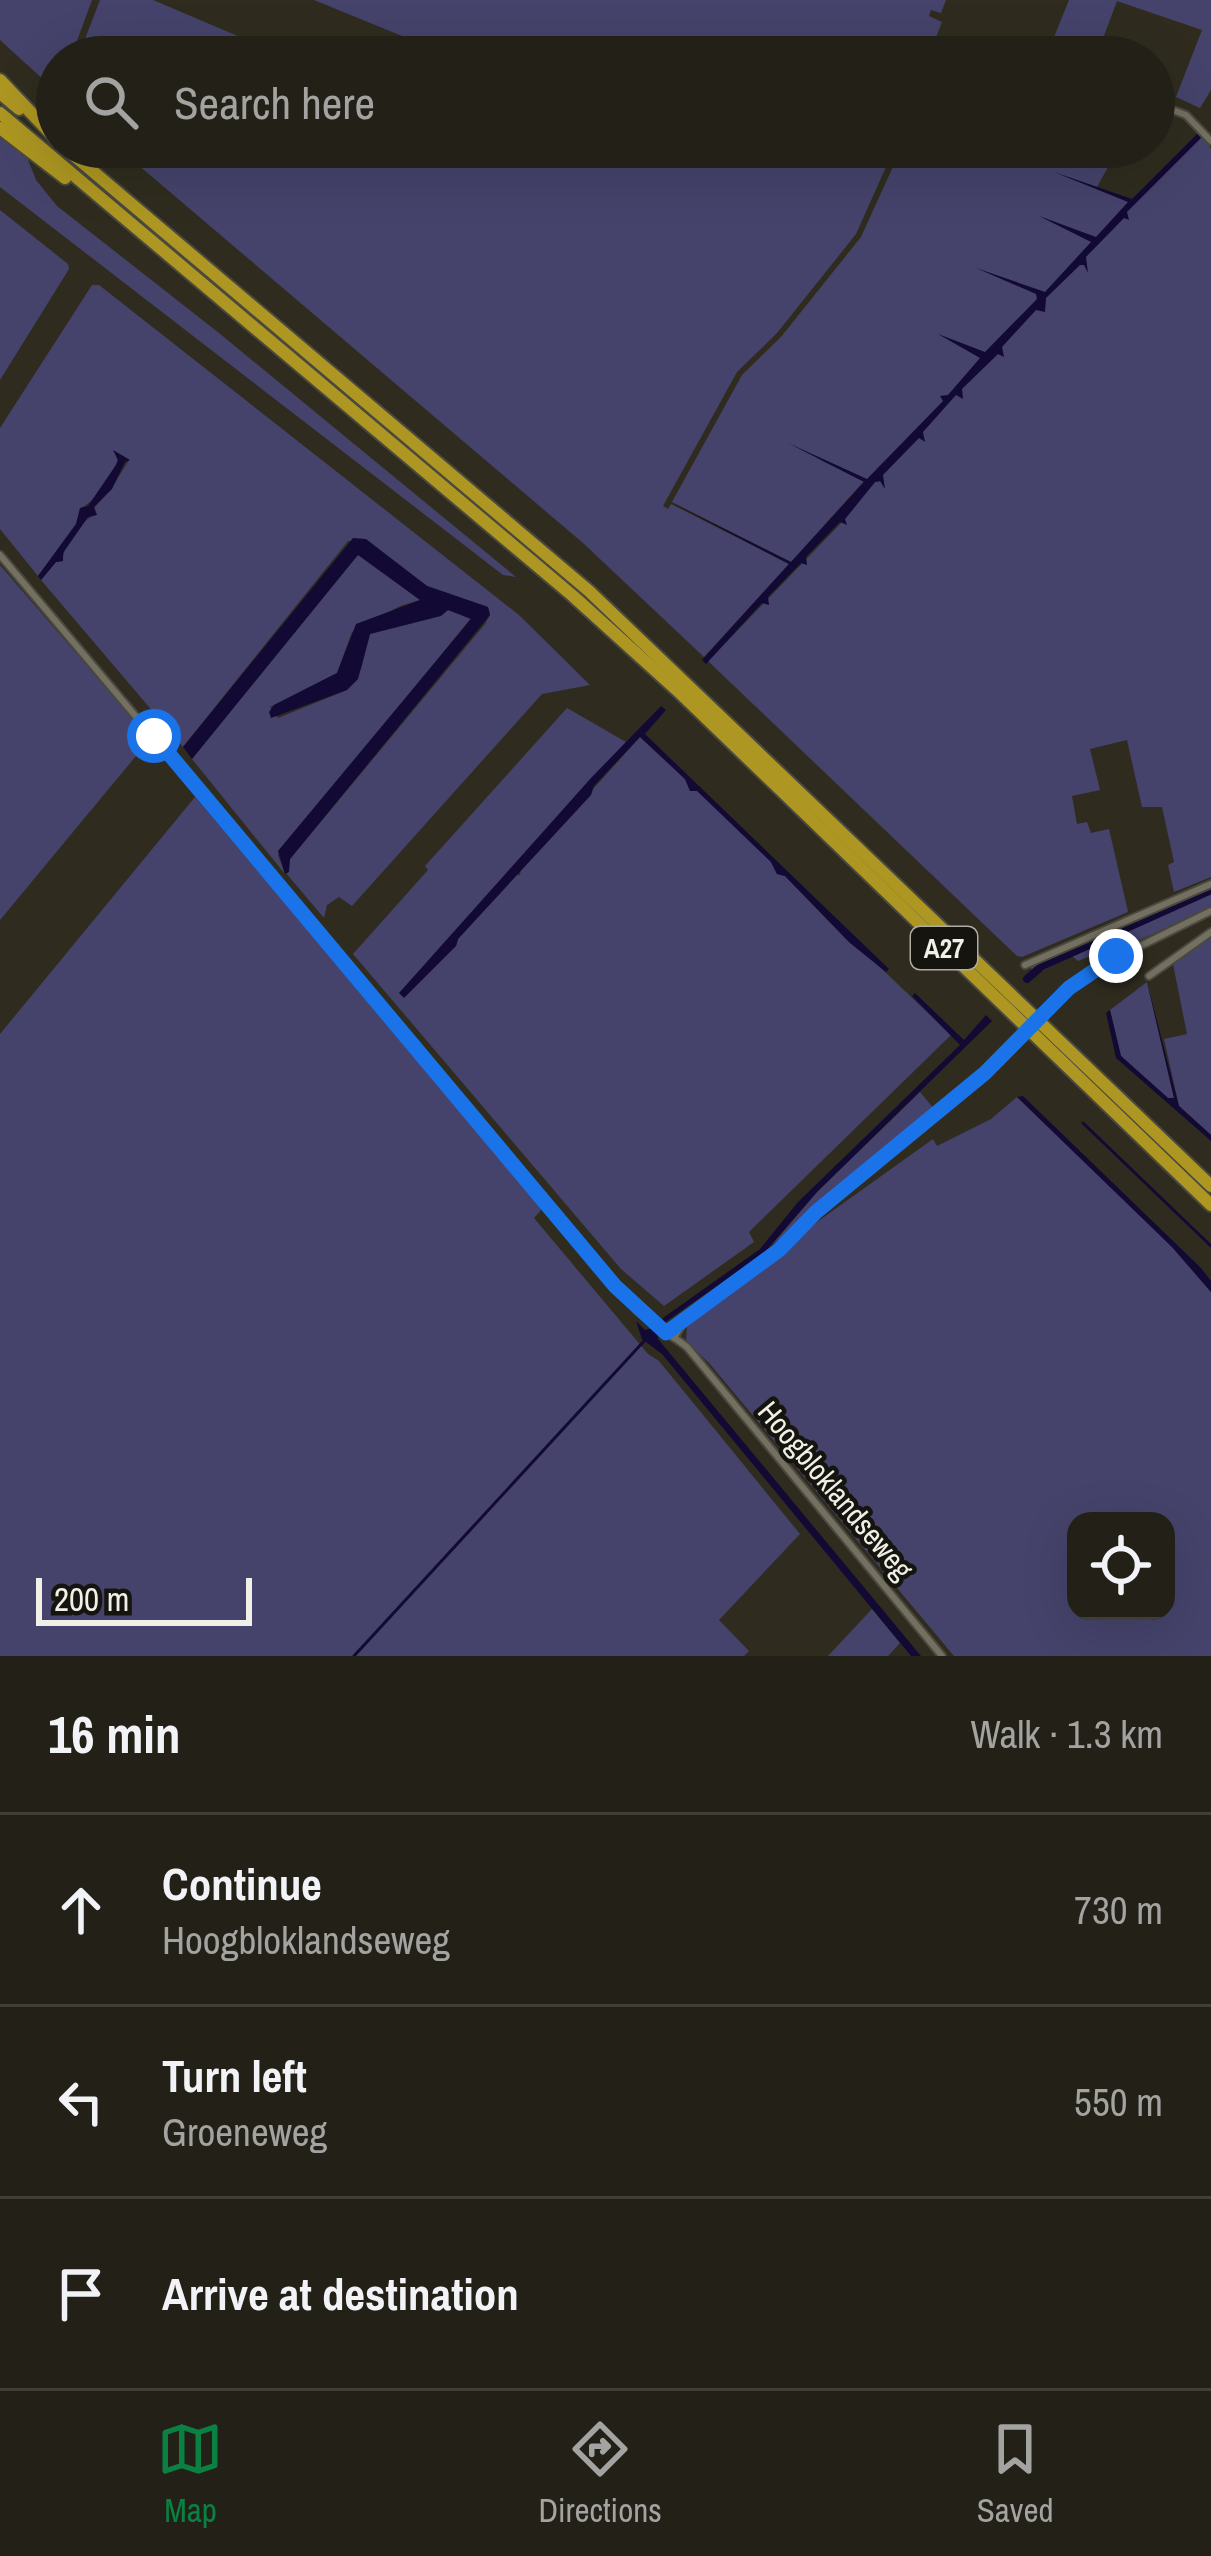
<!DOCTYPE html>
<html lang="en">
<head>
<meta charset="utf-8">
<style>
	body { margin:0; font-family:"Archivo Narrow",sans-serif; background:#2b2920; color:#f1f3f6 }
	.controls { position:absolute; right:36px; bottom:36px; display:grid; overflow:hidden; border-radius:24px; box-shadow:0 12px 48px #0002 }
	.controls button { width:108px; height:108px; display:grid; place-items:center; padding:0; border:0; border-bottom:3px solid #403e36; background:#232117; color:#f1f3f6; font:60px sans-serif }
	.scale { position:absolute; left:36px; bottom:30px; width:216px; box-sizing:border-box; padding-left:12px; border:6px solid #f1f0e7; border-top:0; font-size:33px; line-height:42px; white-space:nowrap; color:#f1f0e7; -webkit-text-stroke:9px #15140f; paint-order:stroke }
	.stop { position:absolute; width:36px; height:36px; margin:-27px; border:9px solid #1a73e8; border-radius:50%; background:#fff }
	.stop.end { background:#1a73e8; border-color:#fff; box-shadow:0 3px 12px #0008 }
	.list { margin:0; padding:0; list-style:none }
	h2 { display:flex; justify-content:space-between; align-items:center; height:156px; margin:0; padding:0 48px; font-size:51px }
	h2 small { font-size:39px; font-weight:400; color:#a3a3a1 }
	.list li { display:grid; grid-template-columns:78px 1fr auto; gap:36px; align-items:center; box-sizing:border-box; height:192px; padding:0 48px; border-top:3px solid #403e36 }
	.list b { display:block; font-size:45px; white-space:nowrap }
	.list p { margin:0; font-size:39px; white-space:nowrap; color:#a3a3a1 }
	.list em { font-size:39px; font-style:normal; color:#a3a3a1 }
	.icon { flex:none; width:66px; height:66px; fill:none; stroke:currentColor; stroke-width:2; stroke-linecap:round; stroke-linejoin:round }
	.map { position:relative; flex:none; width:1211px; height:1656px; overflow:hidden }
	.search { position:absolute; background:#232117; box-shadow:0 12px 48px #0002; left:36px; right:36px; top:36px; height:132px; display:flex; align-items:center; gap:30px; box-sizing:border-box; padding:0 42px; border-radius:66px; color:#a3a3a1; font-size:45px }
	.sheet { height:732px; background:#232117 }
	nav { display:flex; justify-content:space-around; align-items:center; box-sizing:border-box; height:168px; border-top:3px solid #403e36; background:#232117; font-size:33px; color:#a3a3a1 }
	nav a { display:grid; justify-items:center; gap:6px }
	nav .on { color:#0b8043 }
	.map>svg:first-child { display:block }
</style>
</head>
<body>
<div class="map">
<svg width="1211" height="1656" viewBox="0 0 1211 1656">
	<rect width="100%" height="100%" fill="#2f2c1f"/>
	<g fill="#45436b" fill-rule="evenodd">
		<path d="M 0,0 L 92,0 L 71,57 L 57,57 L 57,92 L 0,40 Z"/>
		<path d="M 100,0 L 153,0 L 287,57 L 78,57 Z"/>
		<path d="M 314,0 L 946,0 L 941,13 L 931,10 L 929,16 L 942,22 L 928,57 L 415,57 L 424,45 Z"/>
		<path d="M 1069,0 L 1211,0 L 1211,90 L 1200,108 L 1176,97 L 1202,30 L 1117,1 L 1096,57 L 1062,57 L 1048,52 Z"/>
		<path d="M 1202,129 L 1211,149 L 1211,877 L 1174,892 L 1168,865 L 1174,862 L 1162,807 L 1142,807 L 1127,740 L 1090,749 L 1100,790 L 1072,796 L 1077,824 L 1087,822 L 1091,833 L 1109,829 L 1128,912 L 1022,957 L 1017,956 L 708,661 L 845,519 L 875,482 L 882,481 L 880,474 L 872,482 L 814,457 L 864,481 L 791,562 L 672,502 L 742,375 L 781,337 L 861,237 L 902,147 L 951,147 L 996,166 L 1004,147 L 1113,147 L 1118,149 L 1097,187 L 1133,201 Z"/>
		<path d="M 0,136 L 27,157 L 36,180 L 57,206 L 219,333 L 516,577 L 503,575 L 0,187 Z"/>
		<path d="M 117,147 L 895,147 L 856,234 L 777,333 L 737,372 L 663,506 L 668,509 L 671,504 L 789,564 L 704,657 L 583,543 Z"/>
		<path d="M 0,210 L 68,264 L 69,269 L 0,380 Z"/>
		<path d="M 92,285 L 99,285 L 519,615 L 590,685 L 542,694 L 352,906 L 339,897 L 327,905 L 324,918 L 286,873 L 290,859 L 485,624 L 490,615 L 488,607 L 427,586 L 366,540 L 348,541 L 183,747 L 41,580 L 56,562 L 63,561 C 62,546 81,520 95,515 L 94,508 L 111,489 L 129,460 L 115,453 L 118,461 C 109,477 98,500 81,508 L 76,524 L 38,576 L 0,529 L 0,428 Z"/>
		<path d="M 358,554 L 420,600 L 400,606 L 352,632 L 337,673 L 270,707 L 278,718 L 347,690 L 361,669 L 370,634 L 448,610 L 471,618 L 278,855 L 285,874 L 192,759 Z"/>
		<path d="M 0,565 L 150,739 L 0,920 Z"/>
		<path d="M 567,708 L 626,742 L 400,993 L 456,946 L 458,939 L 515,875 L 520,875 L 521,869 L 640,737 L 685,779 L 690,790 L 697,790 L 771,862 L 777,874 L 785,876 L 850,943 L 862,950 L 951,1035 L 749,1232 L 754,1242 L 664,1306 L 621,1269 L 353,954 L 428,870 L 425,866 Z"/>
		<path d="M 195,797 L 543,1208 L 534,1218 L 648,1354 L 659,1361 L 800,1534 L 719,1620 L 749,1651 L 744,1656 L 0,1656 L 0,1034 Z"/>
		<path d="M 1211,886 L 1211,907 L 1097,960 L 1095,954 L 1078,961 L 1072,956 L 1036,974 L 1029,966 Z"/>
		<path d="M 1211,937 L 1211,1135 L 1179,1106 L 1164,1039 L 1187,1034 L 1173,964 Z"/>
		<path d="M 1147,982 L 1174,1098 L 1168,1098 L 1121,1056 L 1110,1010 Z"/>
		<path d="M 920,1092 L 935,1110 L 772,1245 L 817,1192 Z"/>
		<path d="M 1017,1097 L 1172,1247 L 1211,1292 L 1211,1656 L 954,1656 L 709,1363 L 686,1342 L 687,1324 L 772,1263 L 817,1222 L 933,1139 L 937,1146 L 991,1119 ZM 1076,1521 L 1166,1521 L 1166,1611 L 1076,1611 Z"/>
		<path d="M 872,1609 L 900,1643 L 888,1656 L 828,1656 Z"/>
	</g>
	<g fill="#120a34">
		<path d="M 1200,131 L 1203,136 L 1127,212 L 1129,220 L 1124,218 L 1086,257 L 1088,273 L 1084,265 L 1080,265 L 1046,298 L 1045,312 L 1036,310 L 1002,347 L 1004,357 L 998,354 L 962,389 L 963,399 L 956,395 L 923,432 L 925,442 L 919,438 L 883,475 L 885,489 L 880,481 L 875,482 L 845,519 L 847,525 L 840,522 L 806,557 L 807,565 L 801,563 L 768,597 L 769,605 L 762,603 L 706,664 L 702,660 L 789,564 L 670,502 L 791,562 L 864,482 L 788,443 L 867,479 L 943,401 L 940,396 L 948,395 L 980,358 L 938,334 L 985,352 L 1037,299 L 1036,294 L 976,268 L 1045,292 L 1091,242 L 1039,216 L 1096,237 L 1128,202 L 1054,172 L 1132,199 Z"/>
		<path d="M 113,450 L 130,460 L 125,462 L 112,489 L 94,507 L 97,515 L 88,517 L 63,553 L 63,561 L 56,562 L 41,580 L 38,576 L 76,524 L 80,508 L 88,506 L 116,465 L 118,460 Z"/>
		<path d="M 353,538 L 366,539 L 427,586 L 488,607 L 490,615 L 290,859 L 289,872 L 285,874 L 278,851 L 471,619 L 448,610 L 441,616 L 370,634 L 358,679 L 347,690 L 271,718 L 269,712 L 274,705 L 337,673 L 356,624 L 420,600 L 358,555 L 192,759 L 183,747 Z"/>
		<path d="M 661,706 L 666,710 L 645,734 L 889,969 L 886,972 L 850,943 L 785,876 L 777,874 L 771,862 L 697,791 L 690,791 L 685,779 L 640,737 L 594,786 L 591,795 L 458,939 L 456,946 L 404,998 L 399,993 L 591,778 Z"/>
		<path d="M 1147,982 L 1179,1106 L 1211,1135 L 1211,1141 L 1116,1058 L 1106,1013 L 1110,1010 L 1121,1056 L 1168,1098 L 1174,1098 Z"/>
		<path d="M 915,993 L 964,1040 L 986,1015 L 992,1021 L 817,1192 L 764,1253 L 661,1325 L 663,1318 L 760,1249 L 798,1202 L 960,1045 L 912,996 Z"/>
		<path d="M 1023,1096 L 1201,1268 L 1211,1281 L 1211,1292 L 1172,1247 L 1017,1097 Z"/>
		<path d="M 636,1321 L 645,1330 L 653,1328 L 657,1332 L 658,1339 L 921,1656 L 911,1656 L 662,1354 L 642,1339 Z"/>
	</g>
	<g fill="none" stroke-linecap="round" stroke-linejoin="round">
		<g stroke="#120a34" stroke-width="3">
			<path d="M 1083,1123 L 1211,1246"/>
			<path d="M 354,1656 L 645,1340"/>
		</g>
		<path stroke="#120a34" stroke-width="8" d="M 1027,979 L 1042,966 L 1211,890"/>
		<g stroke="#4b493e" stroke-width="10">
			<g id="street">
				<path d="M 1040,55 L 1046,57"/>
				<path d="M 1154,103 L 1186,115 L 1211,141"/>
				<path d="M 0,555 L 615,1286 L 638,1311 L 687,1347 L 942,1656"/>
				<path d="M 1025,965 L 1211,884"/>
				<path d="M 1149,976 L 1211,932"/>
				<path d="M 1062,995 L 1088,972 L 1211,911"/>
				<path d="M 666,1333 L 779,1250 L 816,1212 L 985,1073"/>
				<path d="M 674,1338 L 685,1319"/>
			</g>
		</g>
		<g stroke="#4b493e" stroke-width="16">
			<g id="highway">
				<path d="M 0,80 L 57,140"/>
				<path d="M 0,93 L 19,109"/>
				<path d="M 0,113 L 573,596 L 678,691 L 1211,1205"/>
				<path d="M 0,128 L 65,178"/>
				<path d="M 64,147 L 589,591 L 1211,1186"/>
			</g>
		</g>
		<use href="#street" stroke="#737061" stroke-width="6"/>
		<use href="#highway" stroke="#ad9621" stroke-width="12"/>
		<g stroke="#4b493e" stroke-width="10" stroke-linecap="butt">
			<path id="street-bridge" d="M 985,1073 L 1062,995"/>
		</g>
		<use href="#street-bridge" stroke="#737061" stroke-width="6"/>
	</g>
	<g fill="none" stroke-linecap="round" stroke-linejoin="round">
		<path stroke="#1a73e8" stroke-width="15" d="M 154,736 L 615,1286 L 666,1333 L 779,1250 L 816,1212 L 985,1073 L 1069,988 L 1116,956"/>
	</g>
	<g text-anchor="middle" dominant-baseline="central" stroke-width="9" stroke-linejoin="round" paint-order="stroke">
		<rect fill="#15140f" stroke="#afaea6" stroke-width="3" x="911" y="927" width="66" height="42" rx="9"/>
		<g font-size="27" font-weight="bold" fill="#f1f0e7">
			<text x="944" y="948">A27</text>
		</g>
		<g font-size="30" fill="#f1f0e7" stroke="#15140f">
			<text transform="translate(836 1490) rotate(50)">Hoogbloklandseweg</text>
		</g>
	</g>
</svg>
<div class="controls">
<button><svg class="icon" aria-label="locate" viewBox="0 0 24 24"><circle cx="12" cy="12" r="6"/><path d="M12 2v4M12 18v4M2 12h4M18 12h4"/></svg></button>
</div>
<div class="scale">200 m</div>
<div class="stop" style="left:154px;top:736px"></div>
<div class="stop end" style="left:1116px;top:956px"></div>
<div class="search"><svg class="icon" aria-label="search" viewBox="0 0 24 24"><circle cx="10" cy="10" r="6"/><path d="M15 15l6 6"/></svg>Search here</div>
</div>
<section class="sheet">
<h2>16 min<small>Walk · 1.3 km</small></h2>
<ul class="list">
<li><svg class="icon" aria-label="ahead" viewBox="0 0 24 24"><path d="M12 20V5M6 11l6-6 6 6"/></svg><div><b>Continue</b><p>Hoogbloklandseweg</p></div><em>730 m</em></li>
<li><svg class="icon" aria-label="left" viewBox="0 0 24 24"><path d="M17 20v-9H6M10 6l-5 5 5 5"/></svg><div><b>Turn left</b><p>Groeneweg</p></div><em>550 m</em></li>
<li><svg class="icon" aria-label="arrive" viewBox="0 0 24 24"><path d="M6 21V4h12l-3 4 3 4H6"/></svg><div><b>Arrive at destination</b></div></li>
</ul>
</section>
<nav>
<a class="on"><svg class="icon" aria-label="map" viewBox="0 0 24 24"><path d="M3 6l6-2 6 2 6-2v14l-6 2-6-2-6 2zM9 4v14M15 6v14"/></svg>Map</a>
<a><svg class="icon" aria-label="directions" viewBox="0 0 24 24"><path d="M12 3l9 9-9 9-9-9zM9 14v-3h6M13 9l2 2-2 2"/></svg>Directions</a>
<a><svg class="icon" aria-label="saved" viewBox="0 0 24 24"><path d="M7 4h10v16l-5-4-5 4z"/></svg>Saved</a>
</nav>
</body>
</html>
